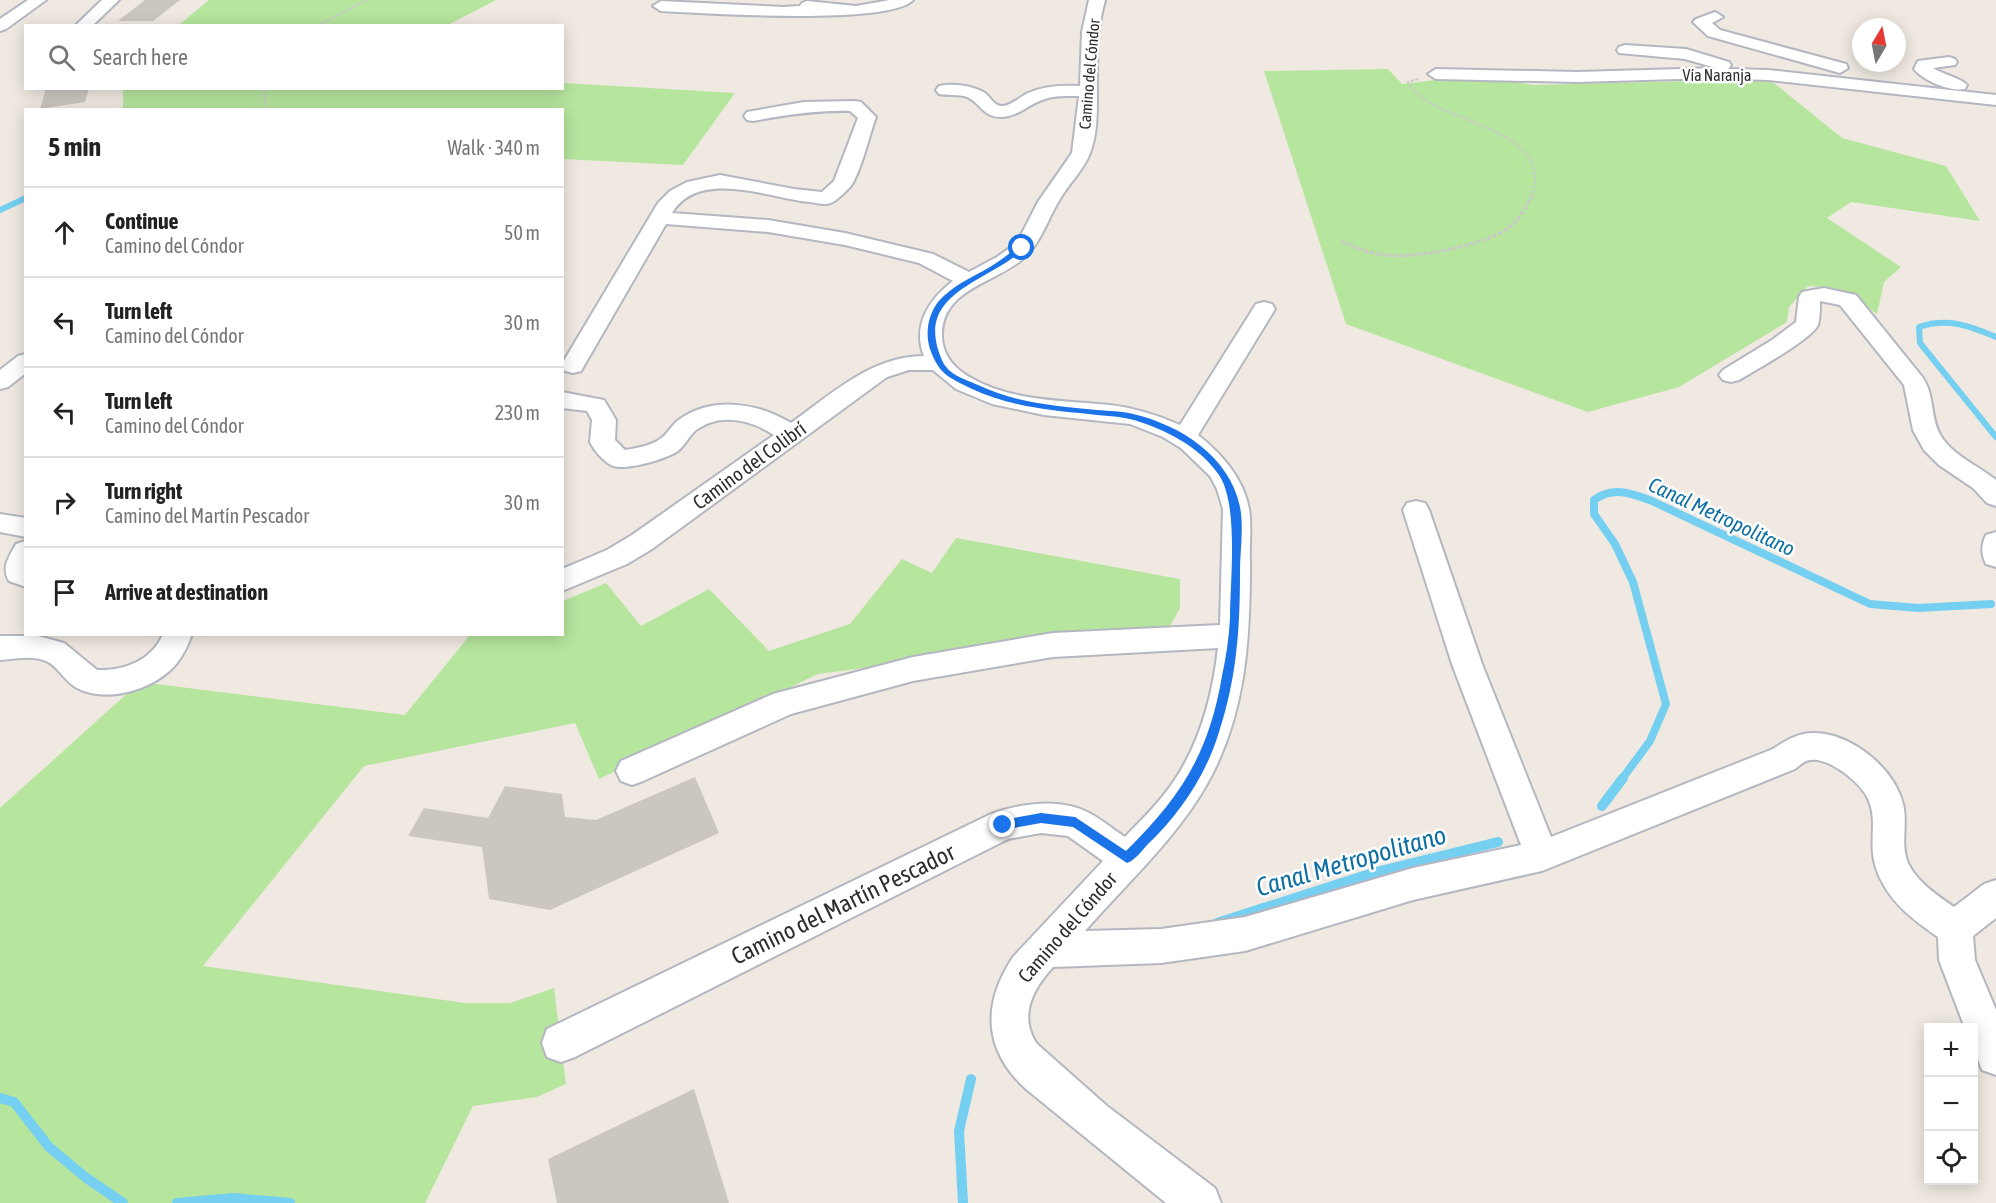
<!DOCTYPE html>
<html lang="en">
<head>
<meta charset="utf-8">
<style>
	body { margin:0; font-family:"Asap Condensed",sans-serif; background:#f6f6f6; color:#222 }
	.controls { position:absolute; right:18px; bottom:18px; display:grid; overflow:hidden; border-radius:0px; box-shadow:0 3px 15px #0003 }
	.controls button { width:54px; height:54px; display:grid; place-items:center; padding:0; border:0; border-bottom:2px solid #e0e0e0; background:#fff; color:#222; font:30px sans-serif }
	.compass { position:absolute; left:1852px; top:18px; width:54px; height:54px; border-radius:50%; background:#fff; box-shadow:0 3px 15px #0003; rotate:10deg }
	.stop { position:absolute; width:18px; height:18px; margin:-14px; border:4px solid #1a73e8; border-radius:50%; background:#fff }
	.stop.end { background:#1a73e8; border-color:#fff; box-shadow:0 2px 6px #0008 }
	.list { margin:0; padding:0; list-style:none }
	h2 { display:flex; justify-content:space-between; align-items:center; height:78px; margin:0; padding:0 24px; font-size:26px }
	h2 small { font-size:20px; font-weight:400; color:#767676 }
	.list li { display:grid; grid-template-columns:39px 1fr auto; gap:18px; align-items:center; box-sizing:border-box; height:90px; padding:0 24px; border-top:2px solid #e0e0e0 }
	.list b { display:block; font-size:22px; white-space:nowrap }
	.list p { margin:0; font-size:20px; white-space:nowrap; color:#767676 }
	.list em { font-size:20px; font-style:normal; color:#767676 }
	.icon { flex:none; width:33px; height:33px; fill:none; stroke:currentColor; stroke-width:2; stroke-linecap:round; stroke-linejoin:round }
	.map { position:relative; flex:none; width:1996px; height:1203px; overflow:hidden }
	.search { position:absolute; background:#fff; box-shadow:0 3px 15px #0003; left:24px; top:24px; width:540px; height:66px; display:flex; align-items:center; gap:15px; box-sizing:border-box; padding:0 21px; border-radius:0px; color:#767676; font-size:22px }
	.panel { position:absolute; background:#fff; box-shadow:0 3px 15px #0003; left:24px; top:108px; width:540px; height:528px; border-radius:0px }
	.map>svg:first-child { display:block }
</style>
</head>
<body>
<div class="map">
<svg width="1996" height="1203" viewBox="0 0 1996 1203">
	<rect width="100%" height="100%" fill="#efe9e1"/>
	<g fill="#b6e59e">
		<path d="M 209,0 L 496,0 L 448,25 L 179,25 Z"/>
		<path d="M 1388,69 L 1402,84 L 1459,77 L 1486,78 L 1534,85 L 1769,79 L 1842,138 L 1946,166 L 1980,221 L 1851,202 L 1827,218 L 1901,267 L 1884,282 L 1877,314 L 1835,288 L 1808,286 L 1789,307 L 1787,322 L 1679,387 L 1588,412 L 1346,324 L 1264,71 Z"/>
		<path d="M 563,83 L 735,93 L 683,165 L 563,159 L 562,110 L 123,109 L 123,89 L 562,88 Z"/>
		<path d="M 956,538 L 1180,579 L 1180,608 L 1169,628 L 818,674 L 599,779 L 575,723 L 364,766 L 203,966 L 465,1003 L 510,1003 L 554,988 L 566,1084 L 537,1097 L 473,1106 L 425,1203 L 0,1203 L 0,808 L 140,682 L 405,715 L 470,635 L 562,634 L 563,601 L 606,583 L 641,626 L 709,589 L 769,651 L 850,624 L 902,559 L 932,573 Z"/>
	</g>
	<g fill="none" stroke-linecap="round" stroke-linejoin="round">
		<g stroke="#75cff0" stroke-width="6">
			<path d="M 0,210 L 26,198"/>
			<path d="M 1996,337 C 1970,326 1947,317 1919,327 L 1920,343 L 1996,437"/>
		</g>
		<path stroke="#75cff0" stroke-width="8" d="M 1622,779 L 1650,741 L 1666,704 L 1633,582 L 1615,544 L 1594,514 L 1594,500 C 1613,486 1631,493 1652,501 L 1870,604 L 1918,608 L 1991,604"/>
		<g stroke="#75cff0" stroke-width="10">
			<path d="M 1602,806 L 1623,778"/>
			<path d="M 1217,923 L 1376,872 L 1498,842"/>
			<path d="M 0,1098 L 14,1102 L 49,1147 L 85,1177 L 123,1203"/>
			<path d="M 177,1203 L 234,1198 L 290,1203"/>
			<path d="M 963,1203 L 959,1131 L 971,1079"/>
		</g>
	</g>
	<g fill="#cbc7bf">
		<path d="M 145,0 L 180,0 L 153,21 L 118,21 Z"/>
		<path d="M 46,88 L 89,88 L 85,102 L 40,109 Z"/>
		<path d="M 695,777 L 719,833 L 550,910 L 489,899 L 482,847 L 408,836 L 424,808 L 488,818 L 505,786 L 562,794 L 565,817 L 596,820 Z"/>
		<path d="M 694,1089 L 729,1203 L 557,1203 L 548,1159 Z"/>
	</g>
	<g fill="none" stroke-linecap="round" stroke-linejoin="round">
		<g stroke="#b4b7c1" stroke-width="4">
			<g id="minor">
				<path d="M 28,0 L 46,0 L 6,29 L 0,31 L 0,19 Z"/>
				<path d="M 102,0 L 119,0 L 92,26 L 75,26 Z"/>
				<path d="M 890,0 L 913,0 C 890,26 701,13 661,11 L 653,6 L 661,1 L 783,7 L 800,6 L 802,3 L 807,1 L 856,6 Z"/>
				<path d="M 1089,0 L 1105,0 C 1099,22 1097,44 1097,67 C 1096,94 1100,128 1090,153 C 1084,170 1069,183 1060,199 C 1048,218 1042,241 1025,257 C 995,284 941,288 942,337 C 943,357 956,370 973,379 C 1015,402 1064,400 1110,405 C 1135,408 1157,415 1180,425 L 1256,304 L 1264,302 L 1272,304 L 1275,309 L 1198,435 C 1221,453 1244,479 1249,509 C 1252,526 1249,546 1250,563 C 1250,640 1246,715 1207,784 C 1176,839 1126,884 1085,931 L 1161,929 L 1245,917 L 1413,868 L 1521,845 L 1452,664 L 1403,510 L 1407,503 L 1416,501 L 1425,503 L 1429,510 L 1482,664 L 1551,837 L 1773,749 C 1785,741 1799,732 1815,733 C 1852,734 1894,768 1903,804 C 1908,823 1900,845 1908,863 C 1917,882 1938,896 1954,907 L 1984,884 L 1996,880 L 1996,918 L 1973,936 L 1975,960 L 1996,1010 L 1996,1075 L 1982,1070 L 1974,1048 L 1974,1028 L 1965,1028 L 1939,960 L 1938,937 C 1915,921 1892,904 1880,878 C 1865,848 1879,825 1869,801 C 1863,784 1829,757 1811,760 C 1805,760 1800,765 1795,769 L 1542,871 L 1413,900 L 1245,951 L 1161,963 L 1053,967 C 1033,989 1018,1016 1037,1044 L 1107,1106 L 1215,1188 L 1221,1203 L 1166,1203 L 1026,1089 C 983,1050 982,1004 1013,957 L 1103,861 L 1068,836 L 1041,833 L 1008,839 L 575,1057 L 561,1062 L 547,1057 L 542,1043 L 547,1029 L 991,814 C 1019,804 1056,798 1085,811 C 1099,817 1112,829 1125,837 C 1137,824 1151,811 1162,797 C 1197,755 1212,701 1218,648 L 1053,657 L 913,681 L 791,714 L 643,781 L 632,785 L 621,781 L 616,771 L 621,761 L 773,694 L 913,657 L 1053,633 L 1220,625 L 1223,509 L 1217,489 L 1210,476 L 1181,448 L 1163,437 L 1130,424 L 1044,415 L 992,404 L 956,389 L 933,370 L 909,370 L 887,377 L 652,549 L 627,564 L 562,591 L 562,569 L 607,550 L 632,535 L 774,435 C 751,420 721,412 696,430 C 689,436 685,445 678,451 C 666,459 624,472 611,465 C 603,461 594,450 590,442 L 592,420 L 587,411 L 562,408 L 562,392 L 604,400 L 616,420 L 615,440 L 625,450 C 636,448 651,446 660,439 C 668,434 672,424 680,419 C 713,396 758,403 791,423 C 832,394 871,356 924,356 C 912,326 929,299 953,281 L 919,263 L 845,245 L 768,232 L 666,224 L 581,371 L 573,373 L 565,371 L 562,364 L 658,203 L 670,191 L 687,182 L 720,175 L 794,189 L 822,192 L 834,181 L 858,118 L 850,111 C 817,110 785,115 753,121 L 747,120 L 744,116 L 747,112 L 804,102 L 855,101 L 861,102 L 876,117 C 870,133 860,175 850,187 C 846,191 838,199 833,202 C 826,206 817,203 810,202 C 768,198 699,168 672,213 L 768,220 L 845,233 L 933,254 L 969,272 L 997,257 L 1011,247 L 1020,237 L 1038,202 L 1072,153 L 1079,96 C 1067,96 1053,95 1042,100 C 1028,105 1018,116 1003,117 C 983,118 982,104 967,97 C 958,94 948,96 939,94 L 936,90 L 939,86 C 953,83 972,85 985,93 C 991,98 995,107 1003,106 C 1012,105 1020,97 1028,93 C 1044,86 1062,85 1080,86 L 1082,32 Z"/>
				<path d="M 1715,12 L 1723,17 L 1712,23 L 1720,30 L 1846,64 L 1848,68 L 1840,73 L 1708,36 L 1693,22 L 1696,19 Z"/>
				<path d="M 1625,45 L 1686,49 L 1729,62 L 1731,65 L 1728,69 L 1768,70 L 1996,95 L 1996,105 L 1768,80 L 1712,78 L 1578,82 L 1436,79 L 1428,74 L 1436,69 L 1578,72 L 1716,68 L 1685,59 L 1619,53 L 1617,50 L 1619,47 Z"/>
				<path d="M 1949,57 L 1955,59 L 1957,62 L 1955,65 L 1933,68 C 1942,74 1961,78 1967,85 L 1965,89 C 1950,92 1924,81 1914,69 L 1918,61 Z"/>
				<path d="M 1824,288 L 1856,295 L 1923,378 C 1935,396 1930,419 1941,436 C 1953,456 1979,466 1996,480 L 1996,506 L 1987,503 L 1973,488 L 1939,465 L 1924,450 L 1913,430 L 1904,385 L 1840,305 L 1820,301 C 1820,308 1820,318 1818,325 C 1812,339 1754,371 1739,380 L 1731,382 L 1723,380 L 1719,375 L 1723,370 L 1772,340 L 1796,322 L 1799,297 L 1802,292 Z"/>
				<path d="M 26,354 L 26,373 L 8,387 L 0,389 L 0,370 L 18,356 Z"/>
				<path d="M 0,514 L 26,518 L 26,537 L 0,532 Z"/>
				<path d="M 1996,532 L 1996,567 L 1986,564 C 1981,554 1981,545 1986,535 Z"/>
				<path d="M 26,541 L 26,587 L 9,581 C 1,567 9,557 16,544 Z"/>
				<path d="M 163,634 L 192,634 C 188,645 184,654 177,663 C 156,689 108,704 77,688 C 64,681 58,666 46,661 C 33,655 14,659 0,660 L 0,636 L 38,636 L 64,643 L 97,670 C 123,671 152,661 163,634 Z"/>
			</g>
		</g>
		<g stroke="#c9c9c9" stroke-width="2" stroke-dasharray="3 1.5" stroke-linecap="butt">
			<path d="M 317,26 L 367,0"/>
			<path d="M 1418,79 L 1408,82 C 1427,124 1559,124 1531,197"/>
			<path d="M 264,88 L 266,110"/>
		</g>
		<path stroke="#c9c9c9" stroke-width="3" stroke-dasharray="4 2" stroke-linecap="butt" d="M 1342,241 C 1356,248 1370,254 1386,255 C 1414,259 1484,245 1507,229 C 1518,222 1526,207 1532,196"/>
		<use href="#minor" fill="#fff" fill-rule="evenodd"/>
	</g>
	<path fill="#1a73e8" d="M 1019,246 L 1025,248 C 989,283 912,292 942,360 C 948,375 965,379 978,385 C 1016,403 1056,406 1097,410 C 1109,411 1122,411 1133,414 C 1181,425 1230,457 1240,507 C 1244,527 1240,551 1240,571 C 1240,628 1237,677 1219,732 C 1206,775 1180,814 1147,845 C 1141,852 1135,860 1127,863 L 1073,827 L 1041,823 L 1003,830 L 997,825 L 1003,820 L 1041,813 L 1075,817 L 1126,851 C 1181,797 1209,753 1222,676 C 1226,657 1229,638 1230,618 C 1230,581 1239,505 1219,475 C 1199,446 1166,430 1134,420 C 1120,416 1103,416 1089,414 C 1047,410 1008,406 970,388 C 948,377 939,374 930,349 C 925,334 928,315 938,302 C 953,285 971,278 990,267 C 1000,261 1010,253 1019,246 Z"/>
	<g text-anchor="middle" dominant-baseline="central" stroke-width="5" stroke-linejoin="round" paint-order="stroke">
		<g font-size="16" fill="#2e2e2e" stroke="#fff">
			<text transform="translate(1089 74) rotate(-85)">Camino del Cóndor</text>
			<text x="1717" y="75">Vía Naranja</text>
		</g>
		<g font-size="20" fill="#2e2e2e" stroke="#fff">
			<text transform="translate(749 465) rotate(-36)">Camino del Colibrí</text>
			<text transform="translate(1067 927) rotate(-49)">Camino del Cóndor</text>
		</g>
		<g font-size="21" font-style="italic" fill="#0d6fa3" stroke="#fff">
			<text transform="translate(1722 516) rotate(25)">Canal Metropolitano</text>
		</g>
		<g font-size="24" fill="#2e2e2e" stroke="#fff">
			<text transform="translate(843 904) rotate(-26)">Camino del Martín Pescador</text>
		</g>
		<g font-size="26" font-style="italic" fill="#0d6fa3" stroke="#fff">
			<text transform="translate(1351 861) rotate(-16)">Canal Metropolitano</text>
		</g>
	</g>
</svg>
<div class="controls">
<button>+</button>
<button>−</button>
<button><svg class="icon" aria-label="locate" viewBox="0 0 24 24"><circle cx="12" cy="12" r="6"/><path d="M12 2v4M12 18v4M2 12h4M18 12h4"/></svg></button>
</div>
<svg class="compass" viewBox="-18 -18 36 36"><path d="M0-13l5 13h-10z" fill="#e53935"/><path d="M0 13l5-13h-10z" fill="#767676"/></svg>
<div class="stop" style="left:1022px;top:248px"></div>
<div class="stop end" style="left:1003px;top:825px"></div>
<div class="search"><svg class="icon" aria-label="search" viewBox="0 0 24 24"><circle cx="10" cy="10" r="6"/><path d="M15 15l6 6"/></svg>Search here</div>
<section class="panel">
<h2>5 min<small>Walk · 340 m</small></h2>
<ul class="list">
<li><svg class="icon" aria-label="ahead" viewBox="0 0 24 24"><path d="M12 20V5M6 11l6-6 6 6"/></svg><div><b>Continue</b><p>Camino del Cóndor</p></div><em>50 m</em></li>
<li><svg class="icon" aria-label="left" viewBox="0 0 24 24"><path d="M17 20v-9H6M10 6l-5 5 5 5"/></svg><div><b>Turn left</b><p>Camino del Cóndor</p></div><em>30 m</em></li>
<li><svg class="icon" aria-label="left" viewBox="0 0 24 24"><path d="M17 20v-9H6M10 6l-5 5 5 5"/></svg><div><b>Turn left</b><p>Camino del Cóndor</p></div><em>230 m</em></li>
<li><svg class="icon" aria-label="right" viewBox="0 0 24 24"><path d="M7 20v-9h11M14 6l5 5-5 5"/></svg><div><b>Turn right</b><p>Camino del Martín Pescador</p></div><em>30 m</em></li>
<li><svg class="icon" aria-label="arrive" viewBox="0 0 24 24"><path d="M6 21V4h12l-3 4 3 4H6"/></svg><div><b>Arrive at destination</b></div></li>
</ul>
</section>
</div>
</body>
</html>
